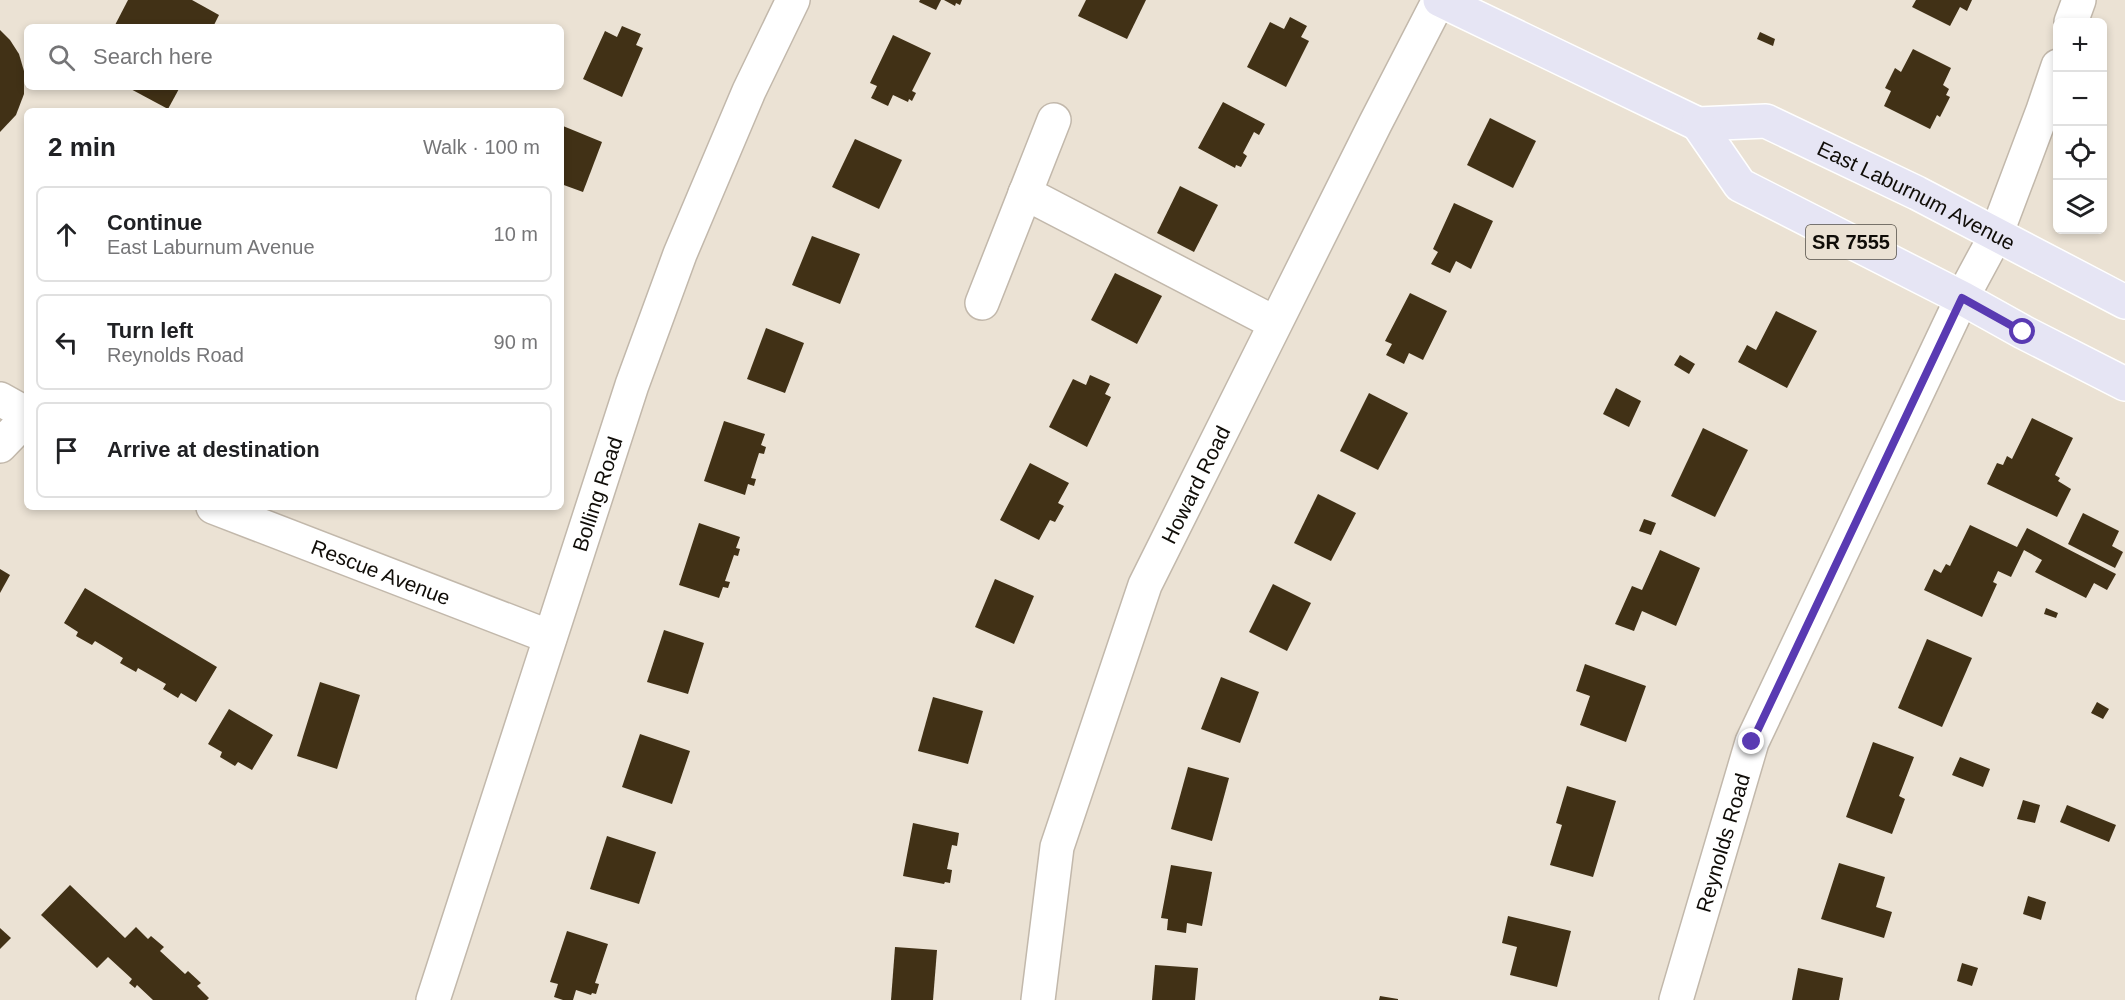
<!DOCTYPE html>
<html lang="en">
<head>
<meta charset="utf-8">
<style>
	body { margin:0; font-family:Helvetica,sans-serif; background:#f6f6f6; color:#202124 }
	.controls { position:absolute; right:18px; top:18px; display:grid; overflow:hidden; border-radius:9px; box-shadow:0 3px 9px #0003 }
	.controls button { width:54px; height:54px; display:grid; place-items:center; padding:0; border:0; border-bottom:2px solid #e0e0e0; background:#fff; color:#202124; font:30px sans-serif }
	.stop { position:absolute; width:18px; height:18px; margin:-14px; border:4px solid #593ab2; border-radius:50%; background:#fff }
	.stop.end { background:#593ab2; border-color:#fff; box-shadow:0 2px 6px #0008 }
	.list { margin:0; padding:0; list-style:none }
	h2 { display:flex; justify-content:space-between; align-items:center; height:78px; margin:0; padding:0 24px; font-size:26px }
	h2 small { font-size:20px; font-weight:400; color:#757577 }
	.list li { display:grid; grid-template-columns:39px 1fr auto; gap:18px; align-items:center; box-sizing:border-box; height:96px; margin:0 12px 12px; padding:0 12px; border:2px solid #e0e0e0; border-radius:9px }
	.list b { display:block; font-size:22px; white-space:nowrap }
	.list p { margin:0; font-size:20px; white-space:nowrap; color:#757577 }
	.list em { font-size:20px; font-style:normal; color:#757577 }
	.icon { flex:none; width:33px; height:33px; fill:none; stroke:currentColor; stroke-width:2; stroke-linecap:round; stroke-linejoin:round }
	.map { position:relative; flex:none; width:2125px; height:1000px; overflow:hidden }
	.search { position:absolute; background:#fff; box-shadow:0 3px 9px #0003; left:24px; top:24px; width:540px; height:66px; display:flex; align-items:center; gap:15px; box-sizing:border-box; padding:0 21px; border-radius:9px; color:#757577; font-size:22px }
	.panel { position:absolute; background:#fff; box-shadow:0 3px 9px #0003; left:24px; top:108px; width:540px; height:402px; border-radius:9px }
	.map>svg:first-child { display:block }
</style>
</head>
<body>
<div class="map">
<svg width="2125" height="1000" viewBox="0 0 2125 1000">
	<rect width="100%" height="100%" fill="#ebe2d4"/>
	<g fill="#413116">
		<path d="M 128,0 L 192,0 L 219,15 L 213,27 L 114,27 Z"/>
		<path d="M 920,0 L 941,0 L 936,10 L 919,2 Z"/>
		<path d="M 944,0 L 962,0 L 960,5 L 956,3 L 955,6 Z"/>
		<path d="M 1086,0 L 1146,0 L 1127,39 L 1078,16 Z"/>
		<path d="M 1916,0 L 1972,0 L 1967,11 L 1960,7 L 1950,26 L 1912,7 Z"/>
		<path d="M 1290,17 L 1307,26 L 1301,37 L 1309,41 L 1286,87 L 1247,67 L 1270,22 L 1284,29 Z"/>
		<path d="M 622,26 L 641,34 L 636,45 L 643,48 L 622,97 L 583,79 L 605,31 L 617,37 Z"/>
		<path d="M 0,30 L 10,40 L 19,54 L 24,71 L 24,94 L 16,115 L 0,132 Z"/>
		<path d="M 1760,32 L 1775,39 L 1773,46 L 1757,39 Z"/>
		<path d="M 893,35 L 931,53 L 912,91 L 916,93 L 912,101 L 909,99 L 908,102 L 893,95 L 888,106 L 871,98 L 877,86 L 870,83 Z"/>
		<path d="M 1913,49 L 1951,68 L 1943,85 L 1949,89 L 1946,95 L 1950,97 L 1940,117 L 1937,115 L 1930,129 L 1884,106 L 1891,91 L 1885,88 L 1895,68 L 1901,72 Z"/>
		<path d="M 127,87 L 180,87 L 168,109 Z"/>
		<path d="M 1223,102 L 1265,124 L 1259,135 L 1254,132 L 1243,153 L 1247,156 L 1241,167 L 1236,165 L 1235,168 L 1198,148 Z"/>
		<path d="M 1490,118 L 1536,141 L 1513,188 L 1467,165 Z"/>
		<path d="M 563,126 L 602,142 L 583,192 L 561,184 L 561,131 Z"/>
		<path d="M 855,139 L 902,160 L 879,209 L 832,187 Z"/>
		<path d="M 1180,186 L 1218,205 L 1194,252 L 1157,233 Z"/>
		<path d="M 1454,203 L 1493,221 L 1471,269 L 1456,261 L 1450,273 L 1431,264 L 1438,252 L 1433,249 Z"/>
		<path d="M 812,236 L 860,254 L 840,304 L 792,285 Z"/>
		<path d="M 1115,273 L 1162,296 L 1137,344 L 1091,320 Z"/>
		<path d="M 1410,293 L 1447,311 L 1423,360 L 1409,353 L 1404,364 L 1386,355 L 1392,344 L 1385,341 Z"/>
		<path d="M 1776,311 L 1817,331 L 1787,388 L 1738,362 L 1747,345 L 1756,350 Z"/>
		<path d="M 766,328 L 804,343 L 785,393 L 747,379 Z"/>
		<path d="M 1680,355 L 1695,364 L 1689,374 L 1674,365 Z"/>
		<path d="M 1090,375 L 1110,384 L 1105,394 L 1111,397 L 1087,447 L 1049,427 L 1073,379 L 1086,385 Z"/>
		<path d="M 1616,388 L 1641,401 L 1629,427 L 1603,414 Z"/>
		<path d="M 1369,393 L 1408,413 L 1378,470 L 1340,451 Z"/>
		<path d="M 2032,418 L 2073,438 L 2055,475 L 2060,478 L 2058,481 L 2071,489 L 2057,517 L 1987,484 L 1997,463 L 2003,465 L 2007,456 L 2012,459 Z"/>
		<path d="M 724,421 L 765,434 L 761,445 L 766,447 L 764,454 L 759,453 L 751,478 L 756,479 L 754,486 L 748,484 L 745,495 L 704,481 Z"/>
		<path d="M 1703,428 L 1748,450 L 1715,517 L 1671,496 Z"/>
		<path d="M 1030,463 L 1069,483 L 1058,503 L 1064,506 L 1055,522 L 1050,520 L 1039,540 L 1000,520 Z"/>
		<path d="M 1318,494 L 1356,513 L 1331,561 L 1294,543 Z"/>
		<path d="M 2083,513 L 2119,531 L 2112,546 L 2123,552 L 2115,568 L 2068,544 Z"/>
		<path d="M 1644,519 L 1656,523 L 1651,535 L 1639,531 Z"/>
		<path d="M 699,523 L 740,537 L 736,548 L 740,549 L 738,556 L 734,555 L 725,581 L 730,582 L 728,588 L 723,587 L 719,598 L 679,585 Z"/>
		<path d="M 1970,525 L 2017,547 L 2027,528 L 2116,574 L 2107,590 L 2094,583 L 2086,598 L 2035,572 L 2042,560 L 2024,550 L 2011,577 L 1998,571 L 1993,582 L 1997,584 L 1982,617 L 1924,590 L 1934,569 L 1941,573 L 1946,564 L 1950,566 Z"/>
		<path d="M 1660,550 L 1700,568 L 1676,626 L 1642,611 L 1634,631 L 1615,624 L 1632,586 L 1642,590 Z"/>
		<path d="M 0,569 L 10,575 L 0,593 Z"/>
		<path d="M 995,579 L 1034,596 L 1014,644 L 975,627 Z"/>
		<path d="M 1273,584 L 1311,603 L 1287,651 L 1249,632 Z"/>
		<path d="M 85,588 L 217,667 L 196,702 L 181,693 L 178,698 L 163,689 L 166,684 L 138,668 L 136,672 L 120,663 L 123,658 L 95,641 L 92,645 L 76,636 L 78,632 L 64,623 Z"/>
		<path d="M 2046,608 L 2058,613 L 2056,618 L 2044,614 Z"/>
		<path d="M 664,630 L 704,643 L 688,694 L 647,682 Z"/>
		<path d="M 1927,639 L 1972,658 L 1942,727 L 1898,708 Z"/>
		<path d="M 1585,664 L 1646,686 L 1626,742 L 1580,725 L 1590,696 L 1576,691 Z"/>
		<path d="M 1221,677 L 1259,692 L 1240,743 L 1201,729 Z"/>
		<path d="M 320,682 L 360,695 L 337,769 L 297,756 Z"/>
		<path d="M 933,697 L 983,711 L 968,764 L 918,751 Z"/>
		<path d="M 2097,702 L 2109,709 L 2103,719 L 2091,713 Z"/>
		<path d="M 229,709 L 273,735 L 252,770 L 238,762 L 235,766 L 220,757 L 222,752 L 208,744 Z"/>
		<path d="M 640,734 L 690,751 L 672,804 L 622,787 Z"/>
		<path d="M 1873,742 L 1914,757 L 1899,796 L 1905,799 L 1892,834 L 1846,817 Z"/>
		<path d="M 1960,757 L 1990,769 L 1983,787 L 1952,775 Z"/>
		<path d="M 1188,767 L 1229,778 L 1212,841 L 1171,829 Z"/>
		<path d="M 1567,786 L 1616,801 L 1593,877 L 1550,865 L 1562,825 L 1556,823 Z"/>
		<path d="M 2023,800 L 2040,805 L 2035,823 L 2017,819 Z"/>
		<path d="M 2067,805 L 2116,825 L 2109,842 L 2060,822 Z"/>
		<path d="M 913,823 L 959,833 L 957,846 L 952,845 L 947,869 L 952,870 L 950,883 L 945,882 L 944,884 L 903,876 Z"/>
		<path d="M 607,836 L 656,852 L 639,904 L 590,889 Z"/>
		<path d="M 1839,863 L 1885,877 L 1876,907 L 1892,912 L 1884,938 L 1821,919 Z"/>
		<path d="M 1171,865 L 1212,872 L 1202,926 L 1187,923 L 1186,933 L 1167,930 L 1168,919 L 1161,918 Z"/>
		<path d="M 70,885 L 125,938 L 136,927 L 148,939 L 151,936 L 164,947 L 160,951 L 185,974 L 188,971 L 201,983 L 197,986 L 209,998 L 207,1000 L 153,1000 L 137,985 L 135,988 L 129,983 L 132,979 L 108,957 L 97,968 L 41,915 Z"/>
		<path d="M 2028,896 L 2046,902 L 2041,920 L 2023,914 Z"/>
		<path d="M 1508,916 L 1571,931 L 1557,987 L 1510,975 L 1517,947 L 1502,943 Z"/>
		<path d="M 0,928 L 11,938 L 0,949 Z"/>
		<path d="M 567,931 L 608,944 L 595,983 L 599,984 L 596,994 L 592,993 L 591,995 L 576,990 L 573,1000 L 563,1000 L 554,997 L 558,984 L 550,982 Z"/>
		<path d="M 895,947 L 937,950 L 933,1000 L 891,1000 Z"/>
		<path d="M 1962,963 L 1978,968 L 1972,986 L 1957,981 Z"/>
		<path d="M 1155,965 L 1198,968 L 1195,1000 L 1152,1000 Z"/>
		<path d="M 1798,968 L 1843,978 L 1839,1000 L 1792,1000 Z"/>
		<path d="M 1380,996 L 1398,999 L 1398,1000 L 1379,1000 Z"/>
	</g>
	<g fill="none" stroke-linecap="round" stroke-linejoin="round">
		<g stroke="#c2b8ab" stroke-width="36">
			<g id="minor">
				<path d="M 2071,22 L 2079,0"/>
				<path d="M 1025,193 L 1275,323"/>
				<path d="M 982,303 L 1054,120"/>
				<path d="M 0,399 L 27,414"/>
				<path d="M 0,446 L 27,418"/>
				<path id="s1" d="M 213,507 L 550,637"/>
				<path id="s2" d="M 433,1000 L 632,385 L 680,254 L 749,91 L 793,0"/>
				<path id="s3" d="M 1038,1000 L 1057,847 L 1145,585 L 1375,124 L 1439,0"/>
				<path id="s4" d="M 1676,1000 L 1752,742 L 1962,298 L 1996,235 L 2043,110 L 2058,66"/>
			</g>
		</g>
		<g stroke="#fff" stroke-width="36">
			<g id="major">
				<path id="s5" d="M 1440,0 L 1698,124 L 1766,121 L 1917,193 L 2125,302"/>
				<path d="M 1698,124 L 1740,185 L 1962,298 L 2023,332 L 2125,384"/>
			</g>
		</g>
		<use href="#minor" stroke="#fff" stroke-width="33"/>
		<use href="#major" stroke="#e6e5f4" stroke-width="33"/>
	</g>
	<g fill="none" stroke-linecap="round" stroke-linejoin="round">
		<path stroke="#593ab2" stroke-width="8" d="M 1752,742 L 1962,298 L 2023,332"/>
	</g>
	<g text-anchor="middle" dominant-baseline="central" stroke-width="6" stroke-linejoin="round" paint-order="stroke">
		<rect fill="#ebe2d4" stroke="#524d45" stroke-width="1.5" x="1806" y="225" width="90" height="34" rx="4.5"/>
		<g font-size="20" font-weight="bold" fill="#100d08">
			<text x="1851" y="242">SR 7555</text>
		</g>
		<g font-size="21" fill="#100d08" stroke="#ebe2d4">
			<text stroke="none"><textPath href="#s5" startOffset="522">East Laburnum Avenue</textPath></text>
			<text stroke="none"><textPath href="#s3" startOffset="543">Howard Road</textPath></text>
			<text stroke="none"><textPath href="#s2" startOffset="532">Bolling Road</textPath></text>
			<text stroke="none"><textPath href="#s1" startOffset="180">Rescue Avenue</textPath></text>
			<text stroke="none"><textPath href="#s4" startOffset="164">Reynolds Road</textPath></text>
		</g>
	</g>
</svg>
<div class="controls">
<button>+</button>
<button>−</button>
<button><svg class="icon" aria-label="locate" viewBox="0 0 24 24"><circle cx="12" cy="12" r="6"/><path d="M12 2v4M12 18v4M2 12h4M18 12h4"/></svg></button>
<button><svg class="icon" aria-label="layers" viewBox="0 0 24 24"><path d="M12 4l9 5-9 5-9-5zM3 14l9 5 9-5"/></svg></button>
</div>
<div class="stop" style="left:2023px;top:332px"></div>
<div class="stop end" style="left:1752px;top:742px"></div>
<div class="search"><svg class="icon" aria-label="search" viewBox="0 0 24 24"><circle cx="10" cy="10" r="6"/><path d="M15 15l6 6"/></svg>Search here</div>
<section class="panel">
<h2>2 min<small>Walk · 100 m</small></h2>
<ul class="list">
<li><svg class="icon" aria-label="ahead" viewBox="0 0 24 24"><path d="M12 20V5M6 11l6-6 6 6"/></svg><div><b>Continue</b><p>East Laburnum Avenue</p></div><em>10 m</em></li>
<li><svg class="icon" aria-label="left" viewBox="0 0 24 24"><path d="M17 20v-9H6M10 6l-5 5 5 5"/></svg><div><b>Turn left</b><p>Reynolds Road</p></div><em>90 m</em></li>
<li><svg class="icon" aria-label="arrive" viewBox="0 0 24 24"><path d="M6 21V4h12l-3 4 3 4H6"/></svg><div><b>Arrive at destination</b></div></li>
</ul>
</section>
</div>
</body>
</html>
